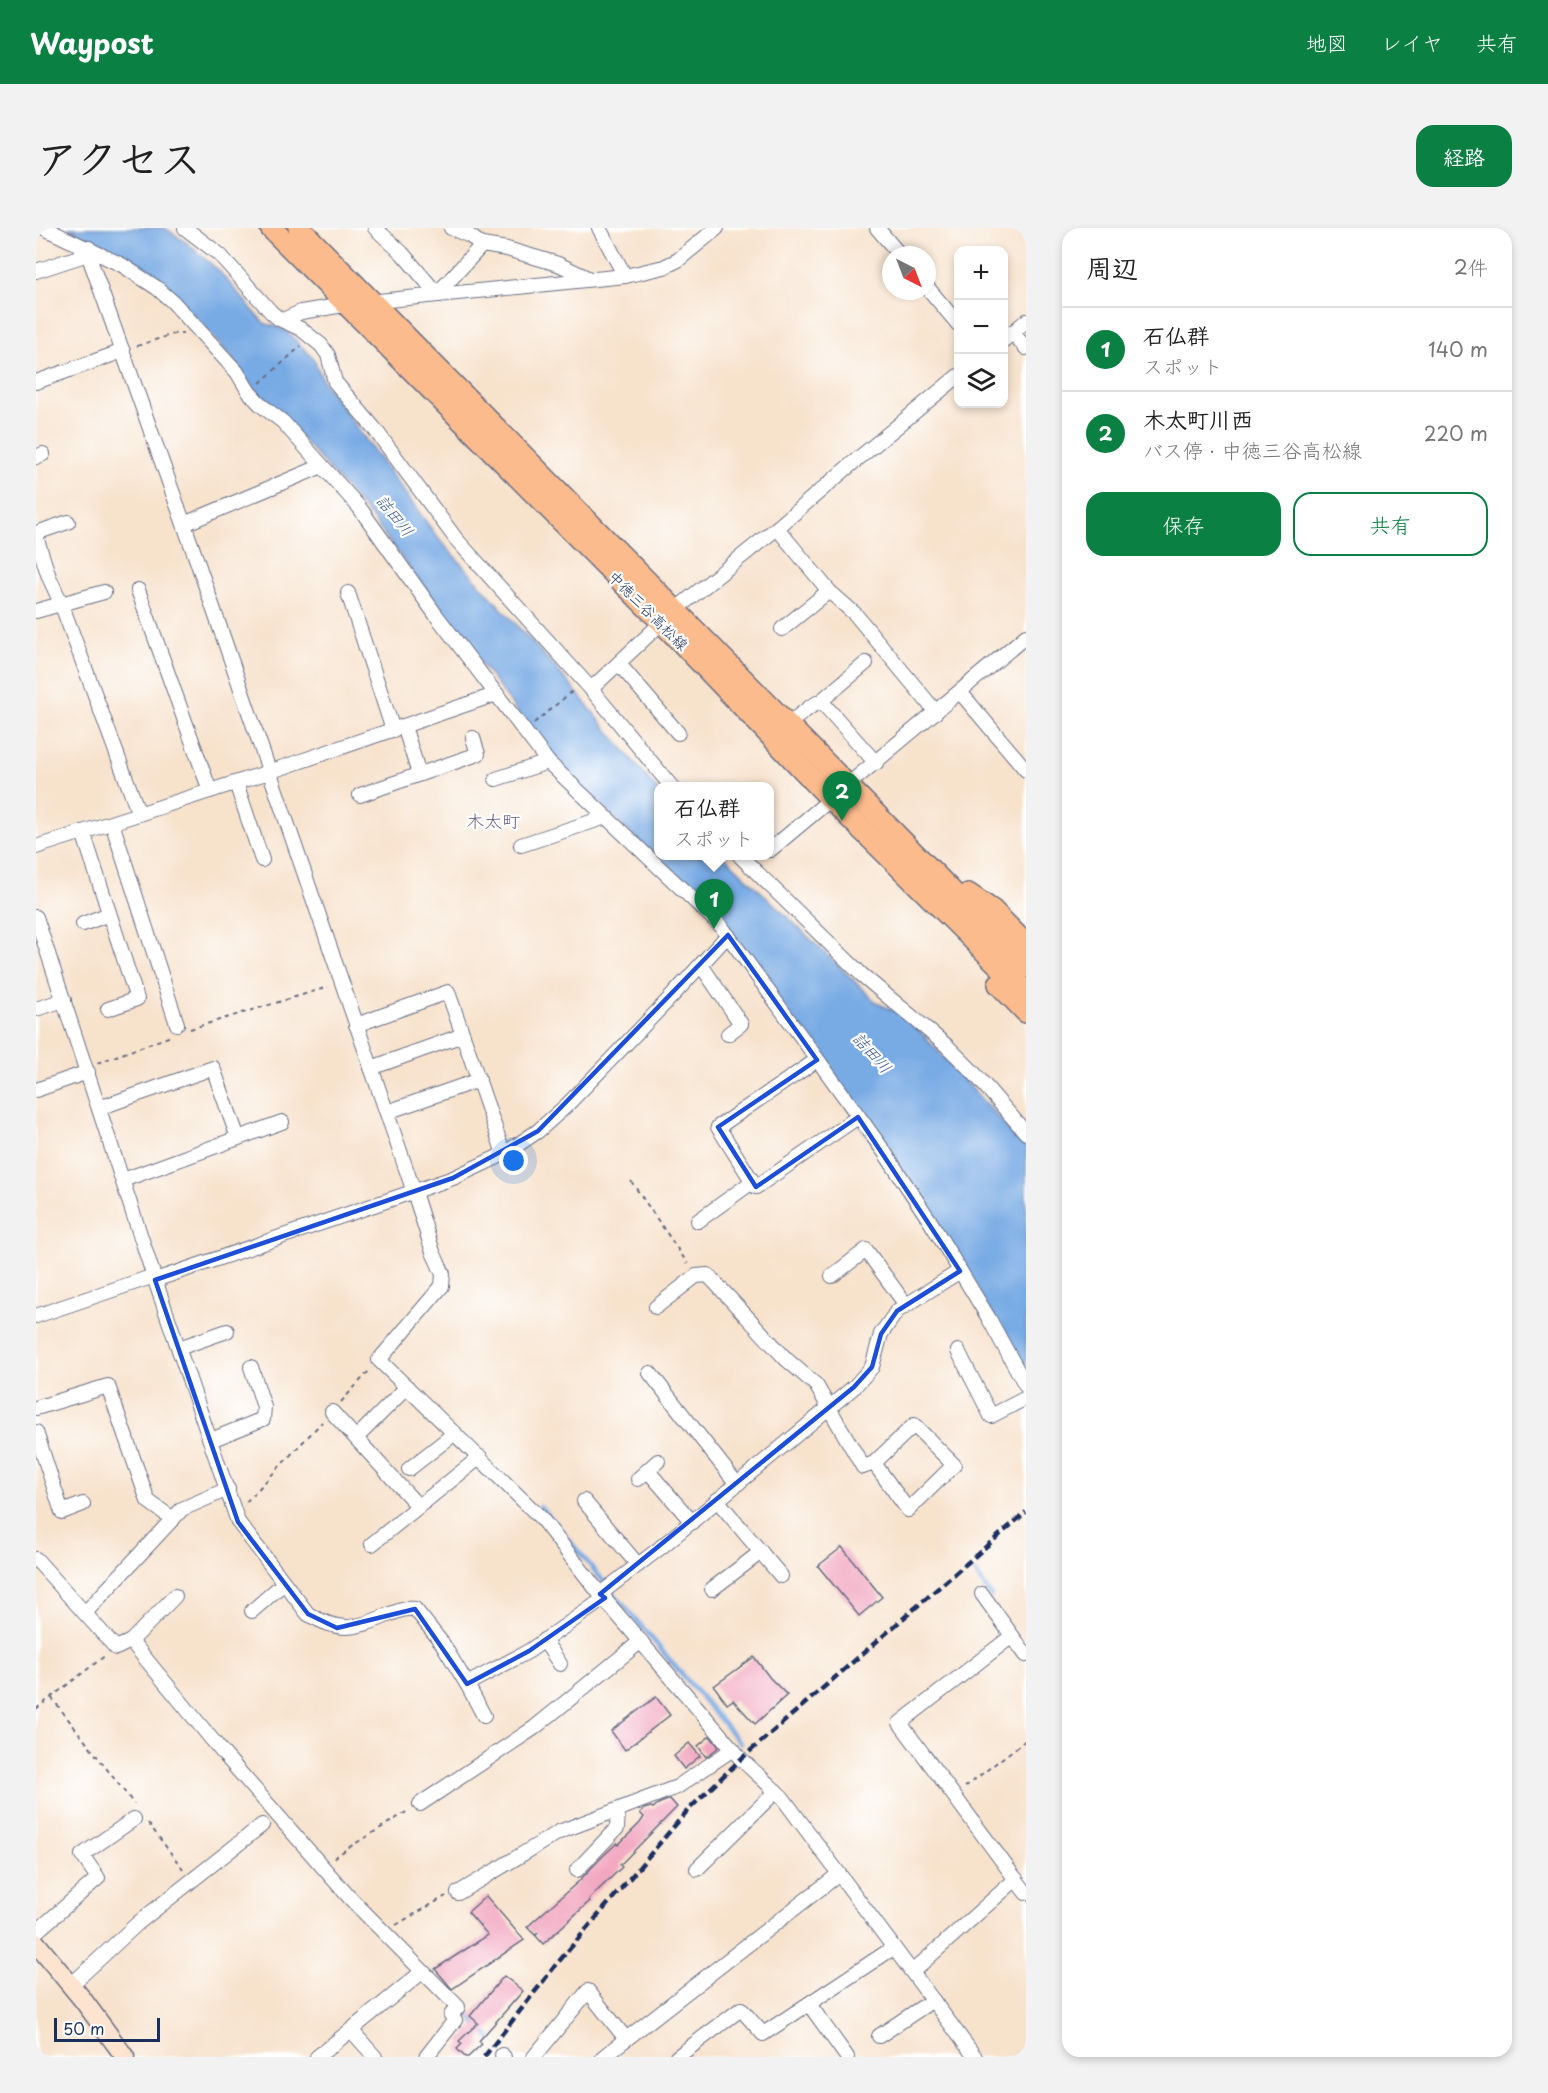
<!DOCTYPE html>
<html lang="ja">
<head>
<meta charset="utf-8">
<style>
	body { margin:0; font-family:"Playpen Sans","Klee One",sans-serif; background:#f2f2f2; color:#222 }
	.controls { position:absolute; right:18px; top:18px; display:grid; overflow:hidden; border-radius:12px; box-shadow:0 3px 9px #0003 }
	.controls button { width:54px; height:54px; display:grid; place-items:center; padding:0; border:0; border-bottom:2px solid #e0e0e0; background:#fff; color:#222; font:30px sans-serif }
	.compass { position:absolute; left:846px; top:18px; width:54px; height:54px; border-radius:50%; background:#fff; box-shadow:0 3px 9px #0003; rotate:138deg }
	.scale { position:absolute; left:18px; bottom:15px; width:106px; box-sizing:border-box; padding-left:6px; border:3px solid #1b2f5e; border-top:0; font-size:16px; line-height:21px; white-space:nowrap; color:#1b2f5e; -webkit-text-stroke:4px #fff; paint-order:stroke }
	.you { position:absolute; left:478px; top:933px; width:21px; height:21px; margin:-15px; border:4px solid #fff; border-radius:50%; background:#1a73e8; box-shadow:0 0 0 9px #1a73e833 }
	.badge { display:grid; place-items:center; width:39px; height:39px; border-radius:50%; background:#0b8043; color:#fff; font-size:20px; font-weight:700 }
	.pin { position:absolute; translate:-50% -50px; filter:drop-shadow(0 2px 3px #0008) }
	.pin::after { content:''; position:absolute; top:32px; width:21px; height:18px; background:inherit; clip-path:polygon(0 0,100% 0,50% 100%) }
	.popup { position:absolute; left:618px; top:554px; width:120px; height:78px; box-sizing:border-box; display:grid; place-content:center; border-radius:12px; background:#fff; filter:drop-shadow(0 2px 4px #0005); font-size:20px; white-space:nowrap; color:#767676 }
	.popup b { font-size:22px; color:#222 }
	.popup::after { content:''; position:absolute; left:50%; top:100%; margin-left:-12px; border:12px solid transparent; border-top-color:#fff }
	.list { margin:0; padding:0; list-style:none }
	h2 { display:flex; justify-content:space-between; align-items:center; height:78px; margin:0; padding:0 24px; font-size:26px }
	h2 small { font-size:20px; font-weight:400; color:#767676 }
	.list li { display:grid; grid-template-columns:39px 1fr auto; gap:18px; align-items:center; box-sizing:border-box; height:84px; padding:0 24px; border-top:2px solid #e0e0e0 }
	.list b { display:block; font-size:22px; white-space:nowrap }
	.list p { margin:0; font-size:20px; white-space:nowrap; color:#767676 }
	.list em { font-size:20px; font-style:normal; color:#767676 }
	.actions { display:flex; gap:12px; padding:18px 24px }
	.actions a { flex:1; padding:14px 0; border:2px solid #0b8043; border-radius:18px; text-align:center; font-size:21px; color:#0b8043 }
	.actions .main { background:#0b8043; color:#fff }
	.icon { flex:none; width:33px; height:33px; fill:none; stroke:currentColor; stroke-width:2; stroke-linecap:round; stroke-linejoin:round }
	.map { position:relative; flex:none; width:990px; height:1829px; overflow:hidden; border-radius:18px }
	header { display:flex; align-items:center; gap:36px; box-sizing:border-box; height:84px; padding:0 30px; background:#0b8043; color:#fff }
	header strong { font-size:28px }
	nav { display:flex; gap:33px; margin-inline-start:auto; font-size:21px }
	.intro { display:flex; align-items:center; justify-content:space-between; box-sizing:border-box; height:144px; padding:0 36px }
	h1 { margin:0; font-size:42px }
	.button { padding:15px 27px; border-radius:18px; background:#0b8043; color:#fff; font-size:21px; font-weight:700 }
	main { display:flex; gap:36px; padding:0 36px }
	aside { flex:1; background:#fff; border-radius:18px; box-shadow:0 3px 9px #0003 }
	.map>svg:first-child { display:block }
</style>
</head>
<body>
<header>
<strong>Waypost</strong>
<nav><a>地図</a><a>レイヤ</a><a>共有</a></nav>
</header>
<div class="intro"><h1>アクセス</h1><a class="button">経路</a></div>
<main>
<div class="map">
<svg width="990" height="1829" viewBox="0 0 990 1829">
	<rect width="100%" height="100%" fill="#fff"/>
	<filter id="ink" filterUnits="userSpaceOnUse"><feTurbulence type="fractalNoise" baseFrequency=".0167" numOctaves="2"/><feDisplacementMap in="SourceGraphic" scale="12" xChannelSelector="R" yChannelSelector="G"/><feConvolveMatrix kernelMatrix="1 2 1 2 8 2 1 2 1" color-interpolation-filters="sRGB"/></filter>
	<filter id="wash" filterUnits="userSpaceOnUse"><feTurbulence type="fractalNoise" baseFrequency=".008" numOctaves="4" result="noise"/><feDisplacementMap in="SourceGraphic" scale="24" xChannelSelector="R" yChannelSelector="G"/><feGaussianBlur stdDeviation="1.35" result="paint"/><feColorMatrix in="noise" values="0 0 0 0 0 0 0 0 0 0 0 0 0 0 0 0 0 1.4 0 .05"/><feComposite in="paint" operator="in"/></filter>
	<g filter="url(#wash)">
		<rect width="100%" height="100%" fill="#f7e2cc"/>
		<path fill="#78aae4" stroke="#4a6ca1" stroke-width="1.5" d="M 32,0 L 129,0 L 151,15 L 182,42 L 228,95 L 249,102 L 277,130 L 288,155 L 402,310 L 532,454 L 622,563 L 622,628 L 688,628 L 841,775 L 870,788 L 990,920 L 990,1144 L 689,696 L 516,530 L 335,289 L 235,175 L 221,165 L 196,130 L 134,61 L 97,33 Z"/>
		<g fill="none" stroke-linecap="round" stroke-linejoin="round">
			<g stroke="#78aae4" stroke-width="4.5">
				<path d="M 504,1278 L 704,1515"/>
				<path d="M 939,1344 L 955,1368"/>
				<path d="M 424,1778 L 454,1810"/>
			</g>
		</g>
		<g id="blocks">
			<g fill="#f2a7c1">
				<path d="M 806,1319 L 846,1369 L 823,1388 L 782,1338 Z"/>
				<path d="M 718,1429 L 734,1450 L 751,1467 L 719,1496 L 697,1472 L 691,1476 L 678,1458 Z"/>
				<path d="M 620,1469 L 634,1487 L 589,1522 L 575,1503 Z"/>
				<path d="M 674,1508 L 683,1519 L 670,1529 L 662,1518 Z"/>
				<path d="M 653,1515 L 664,1528 L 648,1541 L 638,1528 Z"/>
				<path d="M 634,1571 L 641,1579 L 584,1637 L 586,1639 L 553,1671 L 554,1673 L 507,1716 L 500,1708 L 501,1706 L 499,1707 L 491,1699 L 543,1653 L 565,1630 L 581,1615 L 582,1617 L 604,1595 L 608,1589 L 604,1585 L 608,1581 L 615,1579 L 617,1580 L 622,1576 Z"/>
				<path d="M 450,1668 L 488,1712 L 416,1761 L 399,1741 L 452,1707 L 432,1684 Z"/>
				<path d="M 468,1748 L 487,1763 L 443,1813 L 446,1816 L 432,1829 L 429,1829 L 421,1821 L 426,1816 L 423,1813 L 442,1795 L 434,1788 Z"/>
			</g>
		</g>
	</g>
	<g filter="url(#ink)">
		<use href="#blocks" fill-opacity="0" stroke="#686e84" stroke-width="1.5"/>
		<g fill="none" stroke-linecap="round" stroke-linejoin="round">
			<g stroke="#686e84" stroke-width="16">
				<g id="street">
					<path d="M 8,0 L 86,37 L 121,60 L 137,74 L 201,144 L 213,164 L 225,177 L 247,194 L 323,279 L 400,387 L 512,534 L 685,698 L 847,922 L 894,993 L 952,1089 L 990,1158"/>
					<path d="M 149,0 L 184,27 L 235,84 L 243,91 L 265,101 L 285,117 L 292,127 L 299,154 L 338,200 L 420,311 L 555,461 L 635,558"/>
					<path d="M 339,0 L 366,25 L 402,67"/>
					<path d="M 415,0 L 434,8 L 446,17 L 471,21 L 522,36 L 554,51"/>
					<path d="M 563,0 L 589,48"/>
					<path d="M 841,0 L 864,27"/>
					<path d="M 53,20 L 52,26 L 161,333 L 378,964 L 397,1024 L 407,1046 L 406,1058 L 343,1132 L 505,1290 L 564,1366 L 705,1531 L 746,1569 L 939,1829"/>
					<path d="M 0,43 L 52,26"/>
					<path d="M 891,59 L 922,96"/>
					<path d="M 401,66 L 446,17"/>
					<path d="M 333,74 L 589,48 L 628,39 L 642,32 L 681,0"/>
					<path d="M 247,92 L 265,84 L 314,76"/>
					<path d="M 976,104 L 990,120"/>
					<path d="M 968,112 L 990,93"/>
					<path d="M 0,154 L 87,123"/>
					<path d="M 0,229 L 7,226"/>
					<path d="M 148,296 L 286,238"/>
					<path d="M 741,300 L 793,363 L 819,386 L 900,484"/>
					<path d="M 0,305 L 32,294"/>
					<path d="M 0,309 L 13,349 L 25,375 L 103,586"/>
					<path d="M 102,362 L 174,563"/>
					<path d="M 312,365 L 357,502"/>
					<path d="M 0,383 L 68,364"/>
					<path d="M 746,401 L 793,363"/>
					<path d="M 583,436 L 642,505"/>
					<path d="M 555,461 L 639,382 L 741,300 L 812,239 L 922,148"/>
					<path d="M 924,464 L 990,542"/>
					<path d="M 785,473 L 840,535"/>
					<path d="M 751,497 L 774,479 L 785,473 L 830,435"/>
					<path d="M 368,498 L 383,546"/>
					<path d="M 460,551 L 512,534"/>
					<path d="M 200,555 L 226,632"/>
					<path d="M 324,567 L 442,526 L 437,510"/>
					<path d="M 76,595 L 141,796"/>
					<path d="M 47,604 L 101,771 L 72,781"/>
					<path d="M 485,617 L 570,589"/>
					<path d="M 0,619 L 233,544 L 461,466"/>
					<path d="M 734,622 L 990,408"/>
					<path d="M 704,628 L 826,747 L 911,818 L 938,845 L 990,905"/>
					<path d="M 0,689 L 119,1052 L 202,1294 L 272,1386 C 304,1405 319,1401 352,1387 C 362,1383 369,1380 379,1381 L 406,1415 L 431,1456"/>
					<path d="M 47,696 L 73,686"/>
					<path d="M 665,737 L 705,796 L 692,806"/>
					<path d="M 0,781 L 28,772"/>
					<path d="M 320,797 L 412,764 L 468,926"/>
					<path d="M 781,832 L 682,899 L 720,959 L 822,889"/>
					<path d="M 335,840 L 427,807"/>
					<path d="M 0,862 L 52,844"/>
					<path d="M 63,880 L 177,840 L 202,910"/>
					<path d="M 351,884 L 443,852"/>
					<path d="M 87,952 L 246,894"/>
					<path d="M 662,993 L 716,954"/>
					<path d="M 796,1048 L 830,1022 L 870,1077"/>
					<path d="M 119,1052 L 417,950 L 468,926 L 502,903 L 531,877 L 636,768 L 692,707"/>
					<path d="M 620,1079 L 660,1048 L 672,1047 L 750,1131 L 780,1157 L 827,1239 L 838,1235 L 872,1282 L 918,1237 L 878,1197 L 838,1235"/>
					<path d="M 0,1088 L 118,1048"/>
					<path d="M 143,1120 L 191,1103"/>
					<path d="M 922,1123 L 955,1188 L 990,1170"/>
					<path d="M 614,1145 L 701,1256"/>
					<path d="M 0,1180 L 72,1158 L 112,1273 L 137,1291"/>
					<path d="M 296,1184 L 382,1278"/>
					<path d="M 0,1204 L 26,1284 L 47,1276"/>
					<path d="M 320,1210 L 371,1159"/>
					<path d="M 175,1212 L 227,1191 L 228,1179 L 215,1139"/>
					<path d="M 373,1241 L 419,1205"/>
					<path d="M 612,1243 L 656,1294"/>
					<path d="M 602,1251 L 622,1233"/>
					<path d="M 681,1272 L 745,1348"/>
					<path d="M 548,1273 L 602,1337"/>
					<path d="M 336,1316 L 444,1229"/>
					<path d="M 0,1331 L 80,1420 L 95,1413"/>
					<path d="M 676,1361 L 725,1324"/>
					<path d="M 564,1366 L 624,1320 L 818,1159 L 836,1139 L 845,1106 L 861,1083 L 924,1043"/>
					<path d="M 946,1366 L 990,1427"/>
					<path d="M 139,1368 L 95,1413 L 187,1525 L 313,1669 L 422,1779 L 415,1787 L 419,1792 L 390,1829"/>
					<path d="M 216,1383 L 248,1355"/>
					<path d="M 49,1385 L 146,1281 L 192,1261"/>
					<path d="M 976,1408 L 864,1495 L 990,1665"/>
					<path d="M 508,1412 L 524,1436"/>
					<path d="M 448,1488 L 431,1456 L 493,1423 L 569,1370"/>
					<path d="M 384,1576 L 498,1500 L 605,1413"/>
					<path d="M 661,1641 L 740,1563"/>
					<path d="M 541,1642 L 581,1600 L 582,1582"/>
					<path d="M 422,1665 L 523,1604 L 641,1559 L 697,1521"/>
					<path d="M 0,1704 L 62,1650 L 46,1627 L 98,1591"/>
					<path d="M 876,1744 L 980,1651"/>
					<path d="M 35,1757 L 102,1695 L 226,1597"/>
					<path d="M 773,1776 L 811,1829"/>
					<path d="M 843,1808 L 897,1772"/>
					<path d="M 466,1827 L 468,1829"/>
					<path d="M 281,1829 L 315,1802"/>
					<path d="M 339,1829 L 315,1802 L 386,1744"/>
					<path d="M 498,1829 L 552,1763 L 590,1811"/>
					<path d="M 567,1829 L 803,1646"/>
					<path d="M 641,1829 L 705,1781 L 727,1806 L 857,1720"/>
				</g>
			</g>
			<g stroke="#686e84" stroke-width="21">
				<path id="secondary" d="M 0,1715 L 47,1772 L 89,1829"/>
			</g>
			<g stroke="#686e84" stroke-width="24">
				<g id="primary">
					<path d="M 235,0 L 626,394 L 796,572 L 990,764"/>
					<path d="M 263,0 L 990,739"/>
					<path d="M 932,666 L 957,683 L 990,717"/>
					<path d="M 963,756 L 990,784"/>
				</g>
			</g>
			<g stroke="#686e84" stroke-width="2" stroke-dasharray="4.5 4.5" stroke-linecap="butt">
				<path d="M 101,118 L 137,106 L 147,105"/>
				<path d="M 224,155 L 265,118"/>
				<path d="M 498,495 L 538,462"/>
				<path d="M 154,801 L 292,759"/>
				<path d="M 61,835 L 135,808"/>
				<path d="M 595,953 L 652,1036"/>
				<path d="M 305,1174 L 333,1143"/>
				<path d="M 210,1274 L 286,1194"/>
				<path d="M 15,1469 L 98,1576"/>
				<path d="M 0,1481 L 70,1427"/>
				<path d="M 929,1559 L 990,1512"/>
				<path d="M 112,1595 L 147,1641"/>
				<path d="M 298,1630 L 312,1620 L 372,1583"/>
				<path d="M 360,1697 L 410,1668"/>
			</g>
			<use href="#street" stroke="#fff" stroke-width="14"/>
			<use href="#secondary" stroke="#fde4d1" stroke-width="18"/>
			<use href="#primary" stroke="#fbbb8c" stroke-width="21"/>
			<path stroke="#1b2f5e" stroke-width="4.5" stroke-dasharray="9 4.5" stroke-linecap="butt" d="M 448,1829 L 519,1738 L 652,1582 L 705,1531 L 990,1284"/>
		</g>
	</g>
	<path fill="none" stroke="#1d4ed8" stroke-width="4.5" stroke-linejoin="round" d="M 692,707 L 781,832 L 682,899 L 720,959 L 822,889 L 924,1043 L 861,1083 L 845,1106 L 836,1139 L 818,1159 L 564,1366 L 569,1370 L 493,1423 L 431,1456 L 379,1381 L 301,1400 L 272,1386 L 202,1294 L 119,1052 L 417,950 L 502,903 Z"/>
	<g text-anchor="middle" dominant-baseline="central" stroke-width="4.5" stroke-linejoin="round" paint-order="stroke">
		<g font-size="15" fill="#1b2f5e" stroke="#fff">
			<text transform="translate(613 382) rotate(45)">中徳三谷高松線</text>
		</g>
		<g font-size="16" font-style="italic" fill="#3c5a8d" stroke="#fff">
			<text transform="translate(360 287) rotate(51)">詰田川</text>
			<text transform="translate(837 824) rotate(48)">詰田川</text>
		</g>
		<g font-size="18" fill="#665981" stroke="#fff">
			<text x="457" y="592">木太町</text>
		</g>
	</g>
</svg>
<div class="controls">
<button>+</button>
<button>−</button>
<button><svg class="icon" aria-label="layers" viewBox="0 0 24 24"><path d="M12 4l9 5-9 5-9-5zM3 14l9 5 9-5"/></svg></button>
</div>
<svg class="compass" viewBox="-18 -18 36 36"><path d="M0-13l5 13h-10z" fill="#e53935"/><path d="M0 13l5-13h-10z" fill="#767676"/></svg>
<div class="scale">50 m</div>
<div class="you"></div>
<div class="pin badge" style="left:678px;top:701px">1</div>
<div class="popup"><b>石仏群</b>スポット</div>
<div class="pin badge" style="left:806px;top:593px">2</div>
</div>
<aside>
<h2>周辺<small>2件</small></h2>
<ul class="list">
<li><span class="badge">1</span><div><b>石仏群</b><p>スポット</p></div><em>140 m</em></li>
<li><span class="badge">2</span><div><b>木太町川西</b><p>バス停 · 中徳三谷高松線</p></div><em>220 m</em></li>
</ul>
<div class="actions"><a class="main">保存</a><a>共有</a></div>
</aside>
</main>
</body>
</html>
